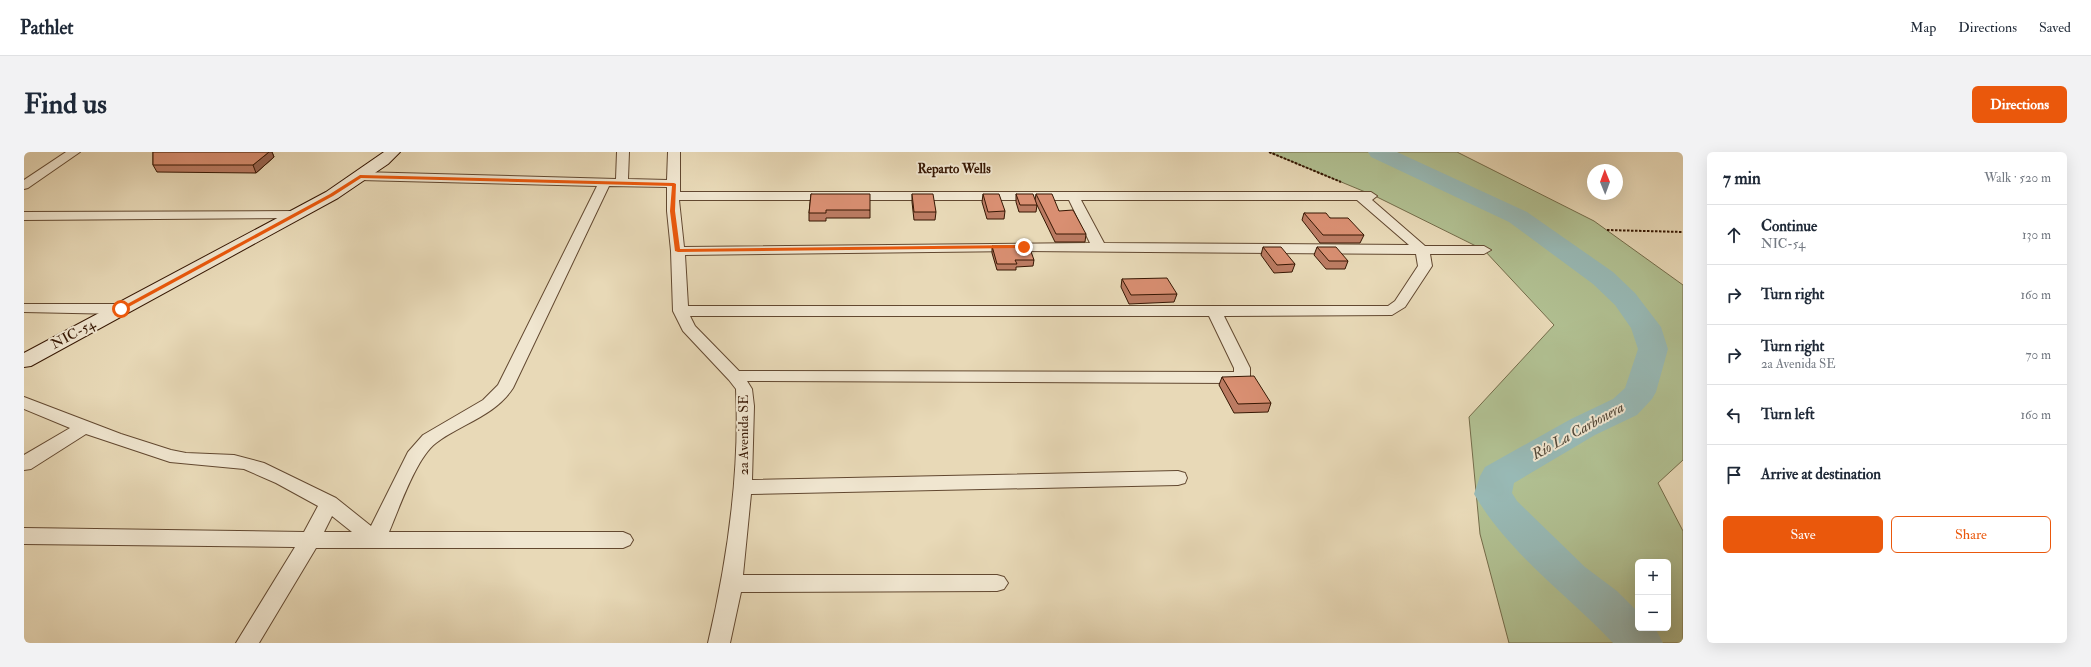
<!DOCTYPE html>
<html lang="en">
<head>
<meta charset="utf-8">
<style>
	body { margin:0; font-family:"IM FELL Double Pica",serif; background:#f2f2f3; color:#1f2937 }
	.controls { position:absolute; right:12px; bottom:12px; display:grid; overflow:hidden; border-radius:6px; box-shadow:0 4px 16px #0002 }
	.controls button { width:36px; height:36px; display:grid; place-items:center; padding:0; border:0; border-bottom:1px solid #e0e1e3; background:#fff; color:#1f2937; font:20px sans-serif }
	.compass { position:absolute; left:1563px; top:12px; width:36px; height:36px; border-radius:50%; background:#fff; box-shadow:0 4px 16px #0002; rotate:359deg }
	.stop { position:absolute; width:12px; height:12px; margin:-9px; border:3px solid #ea580c; border-radius:50%; background:#fff }
	.stop.end { background:#ea580c; border-color:#fff; box-shadow:0 1px 4px #0008 }
	.list { margin:0; padding:0; list-style:none }
	h2 { display:flex; justify-content:space-between; align-items:center; height:52px; margin:0; padding:0 16px; font-size:17px }
	h2 small { font-size:13px; font-weight:400; color:#747a83 }
	.list li { display:grid; grid-template-columns:26px 1fr auto; gap:12px; align-items:center; box-sizing:border-box; height:60px; padding:0 16px; border-top:1px solid #e0e1e3 }
	.list b { display:block; font-size:15px; white-space:nowrap }
	.list p { margin:0; font-size:13px; white-space:nowrap; color:#747a83 }
	.list em { font-size:13px; font-style:normal; color:#747a83 }
	.actions { display:flex; gap:8px; padding:12px 16px }
	.actions a { flex:1; padding:9px 0; border:1px solid #ea580c; border-radius:6px; text-align:center; font-size:14px; color:#ea580c }
	.actions .main { background:#ea580c; color:#fff }
	.icon { flex:none; width:22px; height:22px; fill:none; stroke:currentColor; stroke-width:2; stroke-linecap:round; stroke-linejoin:round }
	.map { position:relative; flex:none; width:1659px; height:491px; overflow:hidden; border-radius:6px }
	header { display:flex; align-items:center; gap:24px; box-sizing:border-box; height:56px; padding:0 20px; background:#fff; border-bottom:1px solid #e0e1e3 }
	header strong { font-size:19px }
	nav { display:flex; gap:22px; margin-inline-start:auto; font-size:14px }
	.intro { display:flex; align-items:center; justify-content:space-between; box-sizing:border-box; height:96px; padding:0 24px }
	h1 { margin:0; font-size:28px }
	.button { padding:10px 18px; border-radius:6px; background:#ea580c; color:#fff; font-size:14px; font-weight:700 }
	main { display:flex; gap:24px; padding:0 24px }
	aside { flex:1; background:#fff; border-radius:6px; box-shadow:0 4px 16px #0002 }
	.map>svg:first-child { display:block }
</style>
</head>
<body>
<header>
<strong>Pathlet</strong>
<nav><a>Map</a><a>Directions</a><a>Saved</a></nav>
</header>
<div class="intro"><h1>Find us</h1><a class="button">Directions</a></div>
<main>
<div class="map">
<svg width="1659" height="491" viewBox="0 0 1659 491">
	<rect width="100%" height="100%" fill="#e8d9b7"/>
	<filter id="stains"><feTurbulence type="fractalNoise" baseFrequency=".005" numOctaves="4"/><feColorMatrix values="0 0 0 0 .2 0 0 0 0 .09 0 0 0 0 .02 0 0 0 .5 -.17"/></filter>
	<radialGradient id="worn" r=".72"><stop offset=".6" stop-color="#630" stop-opacity="0"/><stop offset="1" stop-color="#630" stop-opacity=".3"/></radialGradient>
	<path fill="#b1c092" stroke="#746c4a" fill-rule="evenodd" d="M 1245,0 L 1433,0 L 1570,69 L 1659,133 L 1659,308 L 1634,331 L 1659,379 L 1659,491 L 1485,491 L 1456,382 L 1445,265 L 1530,173 L 1460,98 L 1351,44 ZM 1614,410 L 1644,410 L 1644,476 L 1614,476 Z"/>
	<g fill="none" stroke-linecap="round" stroke-linejoin="round">
		<path fill="#98b9b5" fill-rule="evenodd" d="M 1344,0 L 1373,0 L 1503,60 L 1589,120 L 1611,141 L 1637,175 L 1644,197 L 1632,240 L 1628,247 L 1613,263 L 1571,283 L 1490,331 L 1488,341 L 1493,349 L 1561,415 L 1593,439 L 1614,460 L 1614,476 L 1631,476 L 1639,491 L 1589,491 C 1543,442 1485,402 1450,342 L 1456,324 L 1461,315 L 1547,267 L 1589,247 L 1601,236 L 1614,197 L 1607,176 L 1591,153 L 1569,132 L 1485,70 L 1347,5 Z"/>
		<g stroke="#624830" stroke-width="2">
			<g id="minor">
				<path d="M 42,0 L 56,0 L 4,36 L 0,37 L 0,28 Z"/>
				<path d="M 593,0 L 605,0 L 604,27 L 643,28 L 644,0 L 656,0 L 656,40 L 1347,40 L 1353,44 L 1348,48 L 1401,94 L 1460,94 L 1467,98 L 1460,102 L 1406,102 L 1408,114 L 1381,155 L 1368,163 L 1200,164 L 1226,216 L 1226,224 L 1224,228 L 1207,231 L 723,229 L 728,237 L 730,254 L 728,328 L 1154,319 L 1161,321 L 1163,326 L 1161,331 L 1154,333 L 727,342 L 719,423 L 973,423 L 980,425 L 984,431 L 980,437 L 973,439 L 717,440 L 706,491 L 684,491 C 703,410 716,321 712,237 L 705,228 L 659,179 L 649,159 L 647,99 L 643,59 L 643,35 L 585,34 L 489,236 C 471,264 437,272 412,291 C 392,306 375,357 365,380 L 599,380 L 606,383 L 609,388 L 606,393 L 599,396 L 292,396 L 235,491 L 212,491 L 271,395 L 0,392 L 0,376 L 280,380 L 294,354 L 252,331 L 220,317 L 146,310 L 62,282 L 7,317 L 0,318 L 0,303 L 46,276 L 0,257 L 0,245 L 97,282 L 147,298 L 162,301 L 210,303 L 240,311 L 312,346 L 347,374 L 384,300 L 399,283 L 459,248 L 474,233 L 573,34 L 336,28 L 330,24 L 336,20 L 592,27 ZM 655,48 L 1045,48 L 1066,91 L 660,95 ZM 1057,48 L 1333,48 L 1385,93 L 1080,91 ZM 1000,99 L 1392,102 L 1394,114 L 1371,149 L 1364,154 L 664,154 L 661,103 ZM 666,164 L 1185,164 L 1210,216 L 1210,220 L 715,219 L 671,174 ZM 308,364 L 328,380 L 300,380 Z"/>
				<path d="M 270,59 L 276,63 L 275,66 L 0,68 L 0,60 Z"/>
				<path d="M 0,152 L 97,152 L 102,154 L 105,157 L 102,160 L 97,162 L 0,160 Z"/>
			</g>
		</g>
		<g stroke="#361703" stroke-width="2">
			<path id="secondary" d="M 360,0 L 376,0 L 364,12 L 314,46 L 7,214 L 0,215 L 0,201 L 302,40 Z"/>
		</g>
		<g stroke="#361703" stroke-width="2" stroke-dasharray="2.5 1.5" stroke-linecap="butt">
			<path d="M 1245,0 L 1317,30"/>
			<path d="M 1583,78 L 1659,80"/>
		</g>
		<use href="#minor" fill="#f0e6d0" fill-rule="evenodd"/>
		<use href="#secondary" fill="#f0e6d0" fill-rule="evenodd"/>
	</g>
	<g fill="#bb7b62" stroke="#361703">
		<path d="M 129,0 L 248,0 L 250,5 L 232,21 L 133,20 L 129,13 Z"/>
		<path d="M 787,42 L 846,58 L 846,66 L 802,66 L 802,69 L 785,69 L 785,61 Z"/>
		<path d="M 888,42 L 912,60 L 911,68 L 890,68 L 888,50 Z"/>
		<path d="M 959,42 L 981,59 L 980,67 L 963,67 L 958,50 Z"/>
		<path d="M 992,42 L 1011,48 L 1012,42 L 1035,59 L 1062,82 L 1061,90 L 1031,90 L 1013,53 L 1012,60 L 995,60 L 992,50 Z"/>
		<path d="M 1280,61 L 1306,66 L 1340,83 L 1336,91 L 1296,91 L 1278,68 Z"/>
		<path d="M 968,94 L 1010,108 L 1009,114 L 992,115 L 992,118 L 973,118 L 968,101 Z"/>
		<path d="M 1239,95 L 1271,112 L 1268,120 L 1250,121 L 1237,103 Z"/>
		<path d="M 1293,95 L 1324,109 L 1321,117 L 1302,117 L 1290,103 Z"/>
		<path d="M 1098,127 L 1153,142 L 1150,150 L 1105,152 L 1097,135 Z"/>
		<path d="M 1198,225 L 1247,251 L 1244,260 L 1210,261 L 1195,233 Z"/>
	</g>
	<path fill="#986450" stroke="#361703" d="M 245,0 L 248,0 L 250,5 L 232,21 L 229,13 Z"/>
	<g fill="#d98f72" stroke="#361703">
		<path d="M 129,0 L 245,0 L 229,13 L 129,13 Z"/>
		<path d="M 787,42 L 846,42 L 846,58 L 802,58 L 802,61 L 785,61 Z"/>
		<path d="M 888,42 L 909,42 L 912,60 L 890,60 Z"/>
		<path d="M 959,42 L 975,42 L 981,59 L 964,60 Z"/>
		<path d="M 992,42 L 1009,42 L 1013,53 L 996,53 Z"/>
		<path d="M 1012,42 L 1028,42 L 1035,59 L 1049,58 L 1062,82 L 1032,82 Z"/>
		<path d="M 1280,61 L 1302,61 L 1306,66 L 1324,66 L 1340,83 L 1299,83 Z"/>
		<path d="M 968,94 L 1005,94 L 1010,108 L 991,108 L 993,112 L 973,112 Z"/>
		<path d="M 1239,95 L 1257,95 L 1271,112 L 1253,113 Z"/>
		<path d="M 1293,95 L 1312,95 L 1324,109 L 1305,109 Z"/>
		<path d="M 1143,126 L 1153,142 L 1107,143 L 1098,127 Z"/>
		<path d="M 1230,224 L 1247,251 L 1214,252 L 1198,225 Z"/>
	</g>
	<path fill="#ea580c" d="M 336,23 L 650,31 L 652,32 L 651,59 L 656,97 L 1000,93 L 1003,95 L 1000,96 L 654,100 L 651,99 L 646,59 L 648,34 L 337,26 L 309,44 L 99,158 L 94,157 L 306,42 Z"/>
	<g text-anchor="middle" dominant-baseline="central" stroke-width="4" stroke-linejoin="round" paint-order="stroke">
		<g font-size="13" font-weight="bold" fill="#361703" stroke="#f0e6d0">
			<text x="930" y="17">Reparto Wells</text>
		</g>
		<g font-size="14" fill="#361703" stroke="#f0e6d0">
			<text transform="translate(49 182) rotate(-28)">NIC-54</text>
			<text transform="translate(719 283) rotate(-90)">2a Avenida SE</text>
		</g>
		<g font-size="15" font-style="italic" fill="#534838" stroke="#f0e6d0">
			<text transform="translate(1554 279) rotate(-29)">Río La Carbonera</text>
		</g>
	</g>
	<rect width="100%" height="100%" filter="url(#stains)"/>
	<rect width="100%" height="100%" fill="url(#worn)"/>
</svg>
<div class="controls">
<button>+</button>
<button>−</button>
</div>
<svg class="compass" viewBox="-18 -18 36 36"><path d="M0-13l5 13h-10z" fill="#e53935"/><path d="M0 13l5-13h-10z" fill="#747a83"/></svg>
<div class="stop" style="left:97px;top:157px"></div>
<div class="stop end" style="left:1000px;top:95px"></div>
</div>
<aside>
<h2>7 min<small>Walk · 520 m</small></h2>
<ul class="list">
<li><svg class="icon" aria-label="ahead" viewBox="0 0 24 24"><path d="M12 20V5M6 11l6-6 6 6"/></svg><div><b>Continue</b><p>NIC-54</p></div><em>130 m</em></li>
<li><svg class="icon" aria-label="right" viewBox="0 0 24 24"><path d="M7 20v-9h11M14 6l5 5-5 5"/></svg><div><b>Turn right</b></div><em>160 m</em></li>
<li><svg class="icon" aria-label="right" viewBox="0 0 24 24"><path d="M7 20v-9h11M14 6l5 5-5 5"/></svg><div><b>Turn right</b><p>2a Avenida SE</p></div><em>70 m</em></li>
<li><svg class="icon" aria-label="left" viewBox="0 0 24 24"><path d="M17 20v-9H6M10 6l-5 5 5 5"/></svg><div><b>Turn left</b></div><em>160 m</em></li>
<li><svg class="icon" aria-label="arrive" viewBox="0 0 24 24"><path d="M6 21V4h12l-3 4 3 4H6"/></svg><div><b>Arrive at destination</b></div></li>
</ul>
<div class="actions"><a class="main">Save</a><a>Share</a></div>
</aside>
</main>
</body>
</html>
